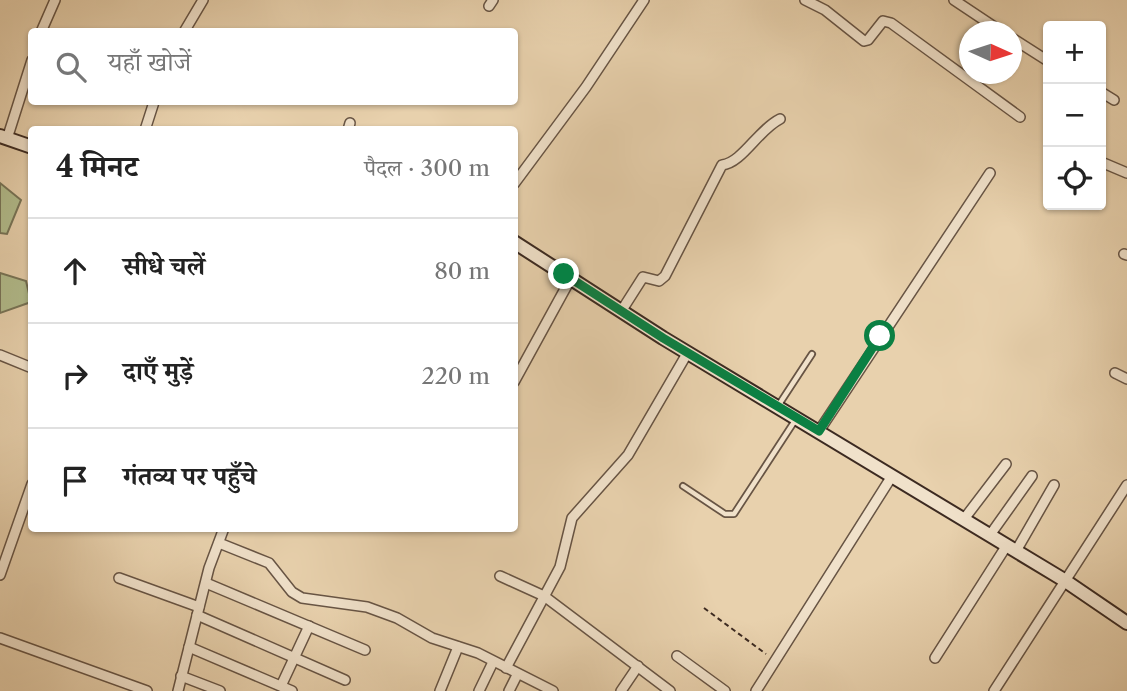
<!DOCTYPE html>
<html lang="hi">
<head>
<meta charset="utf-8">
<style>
	body { margin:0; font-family:"Libre Caslon Text","Noto Serif Devanagari",serif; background:#f2f2f2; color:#222 }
	.controls { position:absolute; right:21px; top:21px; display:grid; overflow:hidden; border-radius:7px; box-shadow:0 2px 5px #0004 }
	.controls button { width:63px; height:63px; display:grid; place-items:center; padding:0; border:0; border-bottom:2px solid #e0e0e0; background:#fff; color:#222; font:35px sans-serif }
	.compass { position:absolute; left:959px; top:21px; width:63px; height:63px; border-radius:50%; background:#fff; box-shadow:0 2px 5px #0004; rotate:93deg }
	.stop { position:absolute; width:21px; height:21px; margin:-16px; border:5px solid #0b8043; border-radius:50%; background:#fff }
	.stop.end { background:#0b8043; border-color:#fff; box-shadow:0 2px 7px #0008 }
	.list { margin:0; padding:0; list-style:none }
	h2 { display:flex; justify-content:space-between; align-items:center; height:91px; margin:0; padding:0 28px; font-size:30px }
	h2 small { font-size:23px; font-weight:400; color:#767676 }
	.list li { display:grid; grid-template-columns:46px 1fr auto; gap:21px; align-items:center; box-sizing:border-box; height:105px; padding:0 28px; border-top:2px solid #e0e0e0 }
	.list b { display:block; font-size:26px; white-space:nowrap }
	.list em { font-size:23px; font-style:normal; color:#767676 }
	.icon { flex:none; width:38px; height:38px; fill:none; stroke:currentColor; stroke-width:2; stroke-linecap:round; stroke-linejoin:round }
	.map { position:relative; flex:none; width:1127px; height:691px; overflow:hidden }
	.search { position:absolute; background:#fff; box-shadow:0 2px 5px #0004; left:28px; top:28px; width:490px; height:77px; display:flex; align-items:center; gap:18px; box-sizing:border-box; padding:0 24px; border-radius:7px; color:#767676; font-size:26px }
	.panel { position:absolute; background:#fff; box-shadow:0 2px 5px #0004; left:28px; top:126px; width:490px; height:406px; border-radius:7px }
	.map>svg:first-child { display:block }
</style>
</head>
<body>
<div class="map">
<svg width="1127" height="691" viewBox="0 0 1127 691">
	<rect width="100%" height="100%" fill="#e8d1ad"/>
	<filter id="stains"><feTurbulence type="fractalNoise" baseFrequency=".00286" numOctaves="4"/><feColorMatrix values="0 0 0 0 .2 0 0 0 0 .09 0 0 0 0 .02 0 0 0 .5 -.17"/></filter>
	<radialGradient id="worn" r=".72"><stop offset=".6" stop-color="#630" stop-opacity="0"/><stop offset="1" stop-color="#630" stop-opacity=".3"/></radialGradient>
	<g fill="#b2bd8d" stroke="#777457" stroke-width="2">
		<path d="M 0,183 L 21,200 L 7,234 L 0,233 Z"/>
		<path d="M 0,273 L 26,281 L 31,302 L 0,313 Z"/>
	</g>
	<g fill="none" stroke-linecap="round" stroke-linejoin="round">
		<g stroke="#675444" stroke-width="8">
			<g id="lane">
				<path d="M 778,406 L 812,354"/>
				<path d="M 683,486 L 725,514 L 734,514 L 796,419"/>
			</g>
		</g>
		<g stroke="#675444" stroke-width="12">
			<g id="street">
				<path d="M 805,0 L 825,10 L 864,41 L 868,40 L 883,21 L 891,23 L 1020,117"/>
				<path d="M 954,0 L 1002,32"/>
				<path d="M 489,6 L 493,0"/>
				<path d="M 41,32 L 55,0"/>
				<path d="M 184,32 L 203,0"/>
				<path d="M 1012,38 L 1048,61"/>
				<path d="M 1101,92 L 1114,100"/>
				<path d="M 145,130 L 154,102"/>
				<path d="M 348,130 L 350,123"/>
				<path d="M 7,139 L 32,60"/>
				<path d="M 1101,162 L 1127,173"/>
				<path d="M 514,184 L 586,87 L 644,0"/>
				<path d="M 1124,254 L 1127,255"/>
				<path d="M 622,310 L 643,277 L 659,281 L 665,276 L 722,165 C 742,163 758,130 780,119"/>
				<path d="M 0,355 L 32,368"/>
				<path d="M 1115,373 L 1127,379"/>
				<path d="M 514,382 L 571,278"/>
				<path d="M 819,431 L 990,173"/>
				<path d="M 964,519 L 1006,464"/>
				<path d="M 990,535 L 1032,476"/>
				<path d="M 219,543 L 269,563 L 292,592 L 302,598 L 367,607 L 397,618 L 432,638 L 478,653 L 553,691"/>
				<path d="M 1016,551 L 1054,485"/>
				<path d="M 0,575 L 32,484"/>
				<path d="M 500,576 L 544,596 L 670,691"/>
				<path d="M 119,578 L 199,607"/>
				<path d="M 206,583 L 365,650"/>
				<path d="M 197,615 L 345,680"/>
				<path d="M 0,638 L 147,691"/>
				<path d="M 189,647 L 292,691"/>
				<path d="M 677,656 L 725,691"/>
				<path d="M 935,658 L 1007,545"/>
				<path d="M 506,668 L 560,567 L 572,518 L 628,455 L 688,352"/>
				<path d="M 181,676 L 220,691"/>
				<path d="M 281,686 L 309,626"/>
				<path d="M 178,691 L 209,568 L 224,528"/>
				<path d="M 440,691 L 458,647"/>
				<path d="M 479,691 L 493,662"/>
				<path d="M 509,691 L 517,675"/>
				<path d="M 621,691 L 638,666"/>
				<path d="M 756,691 L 892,476"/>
				<path d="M 994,691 L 1127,485"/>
			</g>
		</g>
		<g stroke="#3c2a21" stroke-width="16">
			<g id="secondary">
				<path d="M 0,136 L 32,147"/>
				<path d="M 514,242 L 663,338 L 1064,580 L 1127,623"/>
			</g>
		</g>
		<path stroke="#3c2a21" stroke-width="2" stroke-dasharray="5 3.5" stroke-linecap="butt" d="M 704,608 L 766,654"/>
		<use href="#lane" stroke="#f0e1ca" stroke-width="4.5"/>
		<use href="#street" stroke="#f0e1ca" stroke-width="9"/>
		<use href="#secondary" stroke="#f0e1ca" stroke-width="12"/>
	</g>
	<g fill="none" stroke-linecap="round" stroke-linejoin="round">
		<path stroke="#0b8043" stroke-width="9" d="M 564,274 L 663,338 L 819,431 L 880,336"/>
	</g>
	<rect width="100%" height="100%" filter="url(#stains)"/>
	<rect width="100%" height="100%" fill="url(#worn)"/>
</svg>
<div class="controls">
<button>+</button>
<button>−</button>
<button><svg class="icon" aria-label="locate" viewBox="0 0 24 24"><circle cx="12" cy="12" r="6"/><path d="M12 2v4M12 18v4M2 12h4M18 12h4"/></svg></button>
</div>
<svg class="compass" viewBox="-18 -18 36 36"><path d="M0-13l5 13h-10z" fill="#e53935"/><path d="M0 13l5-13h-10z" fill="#767676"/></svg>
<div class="stop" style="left:880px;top:336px"></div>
<div class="stop end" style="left:564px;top:274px"></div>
<div class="search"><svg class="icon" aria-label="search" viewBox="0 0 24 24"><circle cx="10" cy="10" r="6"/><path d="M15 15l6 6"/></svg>यहाँ खोजें</div>
<section class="panel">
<h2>4 मिनट<small>पैदल · 300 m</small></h2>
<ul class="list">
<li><svg class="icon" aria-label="ahead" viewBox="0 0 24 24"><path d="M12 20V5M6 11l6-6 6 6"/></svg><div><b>सीधे चलें</b></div><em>80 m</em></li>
<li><svg class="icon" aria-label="right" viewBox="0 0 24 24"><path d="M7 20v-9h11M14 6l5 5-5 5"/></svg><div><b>दाएँ मुड़ें</b></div><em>220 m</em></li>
<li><svg class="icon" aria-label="arrive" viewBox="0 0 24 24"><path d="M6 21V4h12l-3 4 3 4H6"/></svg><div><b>गंतव्य पर पहुँचे</b></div></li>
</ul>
</section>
</div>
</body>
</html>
